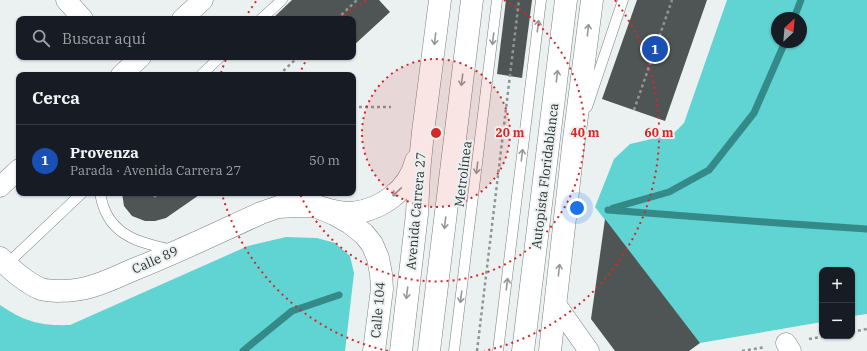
<!DOCTYPE html>
<html lang="es">
<head>
<meta charset="utf-8">
<style>
	body { margin:0; font-family:"IBM Plex Serif",serif; background:#242831; color:#f1f3f6 }
	.controls { position:absolute; right:12px; bottom:12px; display:grid; overflow:hidden; border-radius:8px; box-shadow:0 1px 3px #0004 }
	.controls button { width:36px; height:36px; display:grid; place-items:center; padding:0; border:0; border-bottom:1px solid #363941; background:#171b24; color:#f1f3f6; font:20px sans-serif }
	.compass { position:absolute; left:771px; top:12px; width:36px; height:36px; border-radius:50%; background:#171b24; box-shadow:0 1px 3px #0004; rotate:26deg }
	.you { position:absolute; left:577px; top:208px; width:14px; height:14px; margin:-10px; border:3px solid #fff; border-radius:50%; background:#1a73e8; box-shadow:0 0 0 6px #1a73e833 }
	.badge { display:grid; place-items:center; width:26px; height:26px; border-radius:50%; background:#b45309; color:#fff; font-size:13px; font-weight:700 }
	.pin { position:absolute; translate:-50% -50%; border:2px solid #fff; box-shadow:0 1px 4px #0006 }
	.list { margin:0; padding:0; list-style:none }
	h2 { display:flex; justify-content:space-between; align-items:center; height:52px; margin:0; padding:0 16px; font-size:17px }
	h2 small { font-size:13px; font-weight:400; color:#9ea1a6 }
	.list li { display:grid; grid-template-columns:26px 1fr auto; gap:12px; align-items:center; box-sizing:border-box; height:72px; padding:0 16px; border-top:1px solid #363941 }
	.list b { display:block; font-size:15px; white-space:nowrap }
	.list p { margin:0; font-size:13px; white-space:nowrap; color:#9ea1a6 }
	.list em { font-size:13px; font-style:normal; color:#9ea1a6 }
	.icon { flex:none; width:22px; height:22px; fill:none; stroke:currentColor; stroke-width:2; stroke-linecap:round; stroke-linejoin:round }
	.map { position:relative; flex:none; width:867px; height:351px; overflow:hidden }
	.search { position:absolute; background:#171b24; box-shadow:0 1px 3px #0004; left:16px; top:16px; width:340px; height:44px; display:flex; align-items:center; gap:10px; box-sizing:border-box; padding:0 14px; border-radius:8px; color:#9ea1a6; font-size:15px }
	.panel { position:absolute; background:#171b24; box-shadow:0 1px 3px #0004; left:16px; top:72px; width:340px; height:124px; border-radius:8px }
	.map>svg:first-child { display:block }
</style>
</head>
<body>
<div class="map">
<svg width="867" height="351" viewBox="0 0 867 351">
	<rect width="100%" height="100%" fill="#eaf1f0"/>
	<g fill="#5fd4d2" fill-rule="evenodd">
		<path d="M 727,0 L 867,0 L 867,314 L 852,316 L 852,270 L 822,270 L 822,322 L 700,343 L 595,207 L 614,159 L 630,144 L 656,138 L 671,136 L 684,123 ZM 777,18 L 801,18 L 801,42 L 777,42 Z"/>
		<path d="M 286,237 L 317,238 L 335,243 L 350,256 L 354,273 L 345,351 L 0,351 L 0,305 C 25,322 41,326 70,325 L 248,246 Z"/>
	</g>
	<g fill="none" stroke-linecap="round" stroke-linejoin="round">
		<g stroke="#338a89" stroke-width="7">
			<path d="M 794,18 L 801,0"/>
			<path d="M 613,208 L 669,192 L 709,170 L 754,113 L 785,42"/>
			<path d="M 608,210 L 778,223 L 867,229"/>
			<path d="M 243,351 L 292,311 L 339,295"/>
		</g>
	</g>
	<g fill="#4f5555">
		<path d="M 292,0 L 379,0 L 390,12 L 353,46 L 353,19 L 272,19 Z"/>
		<path d="M 506,0 L 532,0 L 522,78 L 497,74 Z"/>
		<path d="M 637,0 L 707,0 L 665,121 L 602,99 Z"/>
		<path d="M 122,193 L 202,193 L 166,218 L 155,221 L 145,221 L 132,216 L 124,206 Z"/>
		<path d="M 605,219 L 700,343 L 689,351 L 615,351 L 591,319 Z"/>
	</g>
	<g fill="none" stroke-linecap="round" stroke-linejoin="round">
		<g stroke="#7a8180" stroke-width="11">
			<g id="lane">
				<path d="M 261,19 L 282,0"/>
				<path d="M 201,75 L 220,57"/>
				<path d="M 587,107 L 623,0"/>
				<path d="M 100,193 C 101,198 102,203 104,208 C 115,238 145,244 173,250"/>
				<path d="M 6,265 L 82,193"/>
				<path d="M 454,351 L 497,0"/>
				<path d="M 498,351 L 541,0"/>
			</g>
		</g>
		<g stroke="#7a8180" stroke-width="21">
			<g id="street">
				<path d="M 66,0 L 83,19"/>
				<path d="M 182,19 L 203,0"/>
				<path d="M 121,75 L 141,57"/>
				<path d="M 0,187 L 19,169"/>
				<path d="M 555,303 L 589,351"/>
				<path d="M 786,343 L 791,351"/>
			</g>
		</g>
		<g stroke="#7a8180" stroke-width="23">
			<path id="secondary" d="M 0,258 C 10,269 28,284 41,289 C 51,292 71,291 81,289 C 100,286 118,276 135,269 C 178,252 219,232 261,213 L 278,207 L 298,206 L 315,206 L 334,214 L 350,223 L 364,234 L 372,244 L 378,258 L 381,274 L 382,289 L 374,351"/>
		</g>
		<g stroke="#7a8180" stroke-width="23">
			<g id="highway">
				<path d="M 315,206 C 327,209 340,214 352,213 C 381,210 409,190 416,161"/>
				<path d="M 401,351 L 417,214 L 419,172 L 423,132 L 440,0"/>
				<path d="M 429,351 L 472,0"/>
				<path d="M 523,351 L 566,0"/>
				<path d="M 550,351 L 573,147 L 592,0"/>
			</g>
		</g>
		<g stroke="#909594" stroke-width="2.5" stroke-dasharray="3 3" stroke-linecap="butt">
			<path d="M 337,19 L 357,0"/>
			<path d="M 279,75 L 298,57"/>
			<path d="M 353,107 L 391,107"/>
			<path d="M 634,110 L 672,0"/>
			<path d="M 154,197 L 158,193"/>
			<path d="M 852,332 L 867,329"/>
			<path d="M 809,339 L 828,336"/>
			<path d="M 477,351 L 519,0"/>
			<path d="M 742,351 L 765,347"/>
		</g>
		<use href="#lane" stroke="#fff" stroke-width="10"/>
		<use href="#street" stroke="#fff" stroke-width="20"/>
		<use href="#secondary" stroke="#fff" stroke-width="22"/>
		<use href="#highway" stroke="#fff" stroke-width="22"/>
	</g>
	<defs><path id="oneway-shaft" d="M-6 0H5M1.5-3L5.5 0L1.5 3" fill="none" stroke-width="1.6" stroke-linecap="round" stroke-linejoin="round"/></defs>
	<g stroke="#969898">
		<use href="#oneway-shaft" transform="translate(538 26) rotate(-83)"/>
		<use href="#oneway-shaft" transform="translate(588 30) rotate(-83)"/>
		<use href="#oneway-shaft" transform="translate(435 39) rotate(97)"/>
		<use href="#oneway-shaft" transform="translate(493 39) rotate(97)"/>
		<use href="#oneway-shaft" transform="translate(557 76) rotate(-83)"/>
		<use href="#oneway-shaft" transform="translate(462 80) rotate(97)"/>
		<use href="#oneway-shaft" transform="translate(522 155) rotate(-83)"/>
		<use href="#oneway-shaft" transform="translate(477 168) rotate(97)"/>
		<use href="#oneway-shaft" transform="translate(397 192) rotate(137)"/>
		<use href="#oneway-shaft" transform="translate(445 223) rotate(97)"/>
		<use href="#oneway-shaft" transform="translate(559 270) rotate(-84)"/>
		<use href="#oneway-shaft" transform="translate(507 284) rotate(-83)"/>
		<use href="#oneway-shaft" transform="translate(407 293) rotate(97)"/>
		<use href="#oneway-shaft" transform="translate(461 297) rotate(97)"/>
	</g>
	<circle cx="436" cy="133" r="74" fill="#d62828" fill-opacity=".12"/>
	<g fill="none" stroke="#d62828" stroke-width="2" stroke-dasharray="2 4">
		<circle cx="436" cy="133" r="74"/>
		<path d="M299 75A149 149 0 0 1 308 57M340 19A149 149 0 0 1 368 0M504 0A149 149 0 1 1 300 194"/>
		<path d="M388 351A223 223 0 0 1 222 194M221 73A223 223 0 0 1 226 59M245 18A223 223 0 0 1 257 0M615 0A223 223 0 0 1 484 351"/>
	</g>
	<g text-anchor="middle" dominant-baseline="central" stroke-width="4" stroke-linejoin="round" paint-order="stroke">
		<g font-size="13" fill="#2d3030" stroke="#eaf1f0">
			<text transform="translate(463 174) rotate(-83)">Metrolínea</text>
			<text transform="translate(545 176) rotate(-83)">Autopista Floridablanca</text>
			<text transform="translate(416 211) rotate(-85)">Avenida Carrera 27</text>
			<text transform="translate(155 260) rotate(-24)">Calle 89</text>
			<text transform="translate(378 310) rotate(-85)">Calle 104</text>
		</g>
	</g>
	<circle cx="436" cy="133" r="6" fill="#d62828" stroke="#eaf1f0" stroke-width="2"/>
	<g font-size="12" text-anchor="middle" font-weight="bold" fill="#d62828" stroke="#eaf1f0" stroke-width="4" stroke-linejoin="round" paint-order="stroke">
		<text x="510" y="137">20 m</text>
		<text x="585" y="137">40 m</text>
		<text x="659" y="137">60 m</text>
	</g>
</svg>
<div class="controls">
<button>+</button>
<button>−</button>
</div>
<svg class="compass" viewBox="-18 -18 36 36"><path d="M0-13l5 13h-10z" fill="#e53935"/><path d="M0 13l5-13h-10z" fill="#9ea1a6"/></svg>
<div class="you"></div>
<div class="pin badge" style="left:655px;top:49px;background:#1a4fb4">1</div>
<div class="search"><svg class="icon" aria-label="search" viewBox="0 0 24 24"><circle cx="10" cy="10" r="6"/><path d="M15 15l6 6"/></svg>Buscar aquí</div>
<section class="panel">
<h2>Cerca<small></small></h2>
<ul class="list">
<li><span class="badge" style="background:#1a4fb4">1</span><div><b>Provenza</b><p>Parada · Avenida Carrera 27</p></div><em>50 m</em></li>
</ul>
</section>
</div>
</body>
</html>
